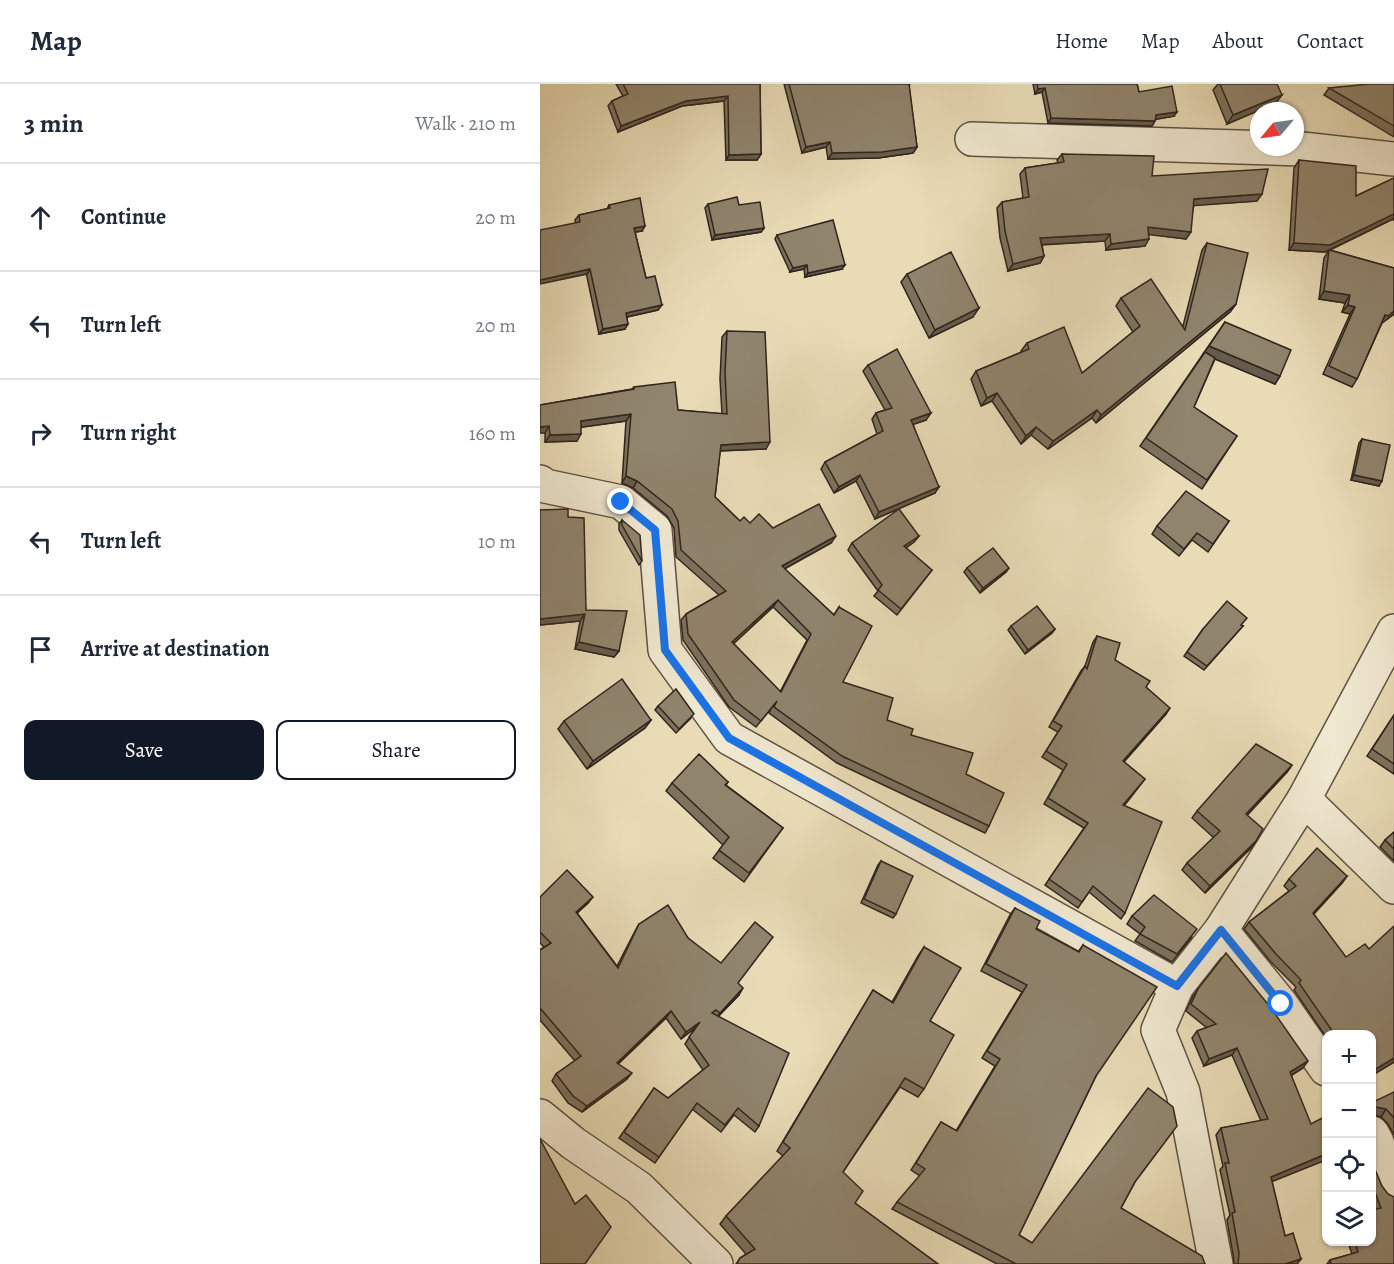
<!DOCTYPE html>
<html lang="en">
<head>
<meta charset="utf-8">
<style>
	body { margin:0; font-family:Alegreya,serif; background:#f2f2f3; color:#1f2937 }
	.controls { position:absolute; right:18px; bottom:18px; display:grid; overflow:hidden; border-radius:12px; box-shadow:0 2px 4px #0004 }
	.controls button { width:54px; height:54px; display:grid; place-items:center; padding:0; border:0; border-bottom:2px solid #e0e1e3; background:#fff; color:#1f2937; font:30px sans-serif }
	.compass { position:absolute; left:710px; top:18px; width:54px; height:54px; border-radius:50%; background:#fff; box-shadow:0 2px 4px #0004; rotate:241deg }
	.stop { position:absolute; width:18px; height:18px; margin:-14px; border:4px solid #1a73e8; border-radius:50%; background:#fff }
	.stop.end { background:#1a73e8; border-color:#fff; box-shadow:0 2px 6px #0008 }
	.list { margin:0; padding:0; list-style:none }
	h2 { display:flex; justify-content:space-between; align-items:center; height:78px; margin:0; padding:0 24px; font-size:26px }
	h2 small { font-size:20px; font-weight:400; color:#747a83 }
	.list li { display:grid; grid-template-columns:39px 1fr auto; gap:18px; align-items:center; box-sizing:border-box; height:108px; padding:0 24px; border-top:2px solid #e0e1e3 }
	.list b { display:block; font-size:22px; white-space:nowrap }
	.list em { font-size:20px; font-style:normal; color:#747a83 }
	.actions { display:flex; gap:12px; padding:18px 24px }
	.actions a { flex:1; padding:14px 0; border:2px solid #111827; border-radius:12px; text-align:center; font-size:21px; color:#111827 }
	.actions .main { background:#111827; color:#fff }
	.icon { flex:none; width:33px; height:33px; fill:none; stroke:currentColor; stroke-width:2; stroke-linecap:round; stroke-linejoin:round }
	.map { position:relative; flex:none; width:854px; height:1180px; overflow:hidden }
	header { display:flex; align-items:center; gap:36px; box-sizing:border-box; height:84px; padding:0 30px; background:#fff; border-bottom:2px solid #e0e1e3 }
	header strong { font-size:28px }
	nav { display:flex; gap:33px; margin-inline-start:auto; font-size:21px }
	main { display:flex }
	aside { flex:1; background:#fff }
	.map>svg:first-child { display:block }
</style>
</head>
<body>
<header>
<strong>Map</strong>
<nav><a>Home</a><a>Map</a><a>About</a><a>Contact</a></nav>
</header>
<main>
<aside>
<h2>3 min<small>Walk · 210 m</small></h2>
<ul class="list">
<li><svg class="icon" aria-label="ahead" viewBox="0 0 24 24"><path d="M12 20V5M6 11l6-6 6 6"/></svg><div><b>Continue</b></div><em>20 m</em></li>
<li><svg class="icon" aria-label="left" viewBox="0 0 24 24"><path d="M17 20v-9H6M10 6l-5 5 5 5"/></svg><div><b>Turn left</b></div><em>20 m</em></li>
<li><svg class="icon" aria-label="right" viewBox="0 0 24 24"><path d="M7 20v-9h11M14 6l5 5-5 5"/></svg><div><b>Turn right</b></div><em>160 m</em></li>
<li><svg class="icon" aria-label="left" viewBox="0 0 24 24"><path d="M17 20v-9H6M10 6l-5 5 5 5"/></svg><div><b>Turn left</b></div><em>10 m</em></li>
<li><svg class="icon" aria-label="arrive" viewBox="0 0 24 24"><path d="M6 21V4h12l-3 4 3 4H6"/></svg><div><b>Arrive at destination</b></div></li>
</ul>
<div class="actions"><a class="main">Save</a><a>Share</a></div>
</aside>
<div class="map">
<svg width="854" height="1180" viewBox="0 0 854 1180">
	<rect width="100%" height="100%" fill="#e8dbb6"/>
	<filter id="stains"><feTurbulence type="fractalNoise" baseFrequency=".00333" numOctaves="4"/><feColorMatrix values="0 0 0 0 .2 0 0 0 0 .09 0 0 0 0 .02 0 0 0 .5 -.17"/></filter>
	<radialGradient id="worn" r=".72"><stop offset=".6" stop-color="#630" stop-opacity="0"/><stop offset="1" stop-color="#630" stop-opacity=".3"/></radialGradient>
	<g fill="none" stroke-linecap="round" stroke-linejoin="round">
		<g stroke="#5e5243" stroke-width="36">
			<g id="minor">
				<path d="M 432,55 L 762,65 L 854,75"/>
				<path d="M 0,398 L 5,402 L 81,418 L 115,446 L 125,566 L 189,654 L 637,902"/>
				<path d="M 764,715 L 854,803"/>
				<path d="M 681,846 L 741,920 L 786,985"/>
				<path d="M 0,1032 L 33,1059 L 99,1104 L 176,1180"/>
				<path d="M 832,1049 L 836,1056 L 854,1102"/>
				<path d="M 676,1180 L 643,1008 L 618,946 L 637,902 L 681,846 L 764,715 L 854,547"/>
			</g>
		</g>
		<use href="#minor" stroke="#f0e8d0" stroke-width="33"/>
	</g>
	<g fill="#7c725e" stroke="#30251d" stroke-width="1.5" fill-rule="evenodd">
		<path d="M 76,0 L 220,0 L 221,70 L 217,76 L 186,76 L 184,17 L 142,22 L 78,48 L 68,22 L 72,17 L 83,12 Z"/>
		<path d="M 244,0 L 370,0 L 369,2 L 377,63 L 373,69 L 338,74 L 288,75 L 286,63 L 262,69 Z"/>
		<path d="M 493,0 L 597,0 L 599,8 L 634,32 L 616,35 L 612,42 L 508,39 L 502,8 L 495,10 Z"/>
		<path d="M 678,0 L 737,0 L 736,19 L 687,40 L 673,6 Z"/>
		<path d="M 854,0 L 854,53 L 784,11 L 789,4 Z"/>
		<path d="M 522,70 L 612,92 L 717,117 L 654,121 L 646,155 L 609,150 L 605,162 L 566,166 L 565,157 L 502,161 L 504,172 L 500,179 L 468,187 L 460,154 L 457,124 L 462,118 L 483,114 L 480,90 L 485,84 L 518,79 L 517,76 Z"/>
		<path d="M 759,76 L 816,112 L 854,94 L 854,137 L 853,135 L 790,166 L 854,184 L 854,230 L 842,239 L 817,295 L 812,303 L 783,290 L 810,230 L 802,228 L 805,219 L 779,215 L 784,174 L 789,166 L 785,168 L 749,166 L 754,84 Z"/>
		<path d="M 168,120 L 199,121 L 224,144 L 221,148 L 172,156 L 165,124 Z"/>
		<path d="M 69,121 L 102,147 L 95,148 L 106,194 L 118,226 L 87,233 L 85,245 L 59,250 L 35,136 L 39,131 L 67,125 Z"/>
		<path d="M 237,151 L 302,185 L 265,193 L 264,185 L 250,188 L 235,155 Z"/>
		<path d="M 667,159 L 696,220 L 690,228 L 556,339 L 552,334 L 508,365 L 491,351 L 481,360 L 452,317 L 441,322 L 431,295 L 436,287 L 482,268 L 481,267 L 487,259 L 542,289 L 593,248 L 576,222 L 581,214 L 643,242 L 662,166 Z"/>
		<path d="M 367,190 L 433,233 L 389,254 L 361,198 Z"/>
		<path d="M 685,238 L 740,292 L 735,300 L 675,275 L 654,323 L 697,352 L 662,405 L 600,362 Z"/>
		<path d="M 187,247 L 226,365 L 180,367 L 175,413 L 200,437 L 233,444 L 291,459 L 244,485 L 294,531 L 299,523 L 303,598 L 347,636 L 371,651 L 426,690 L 449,742 L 445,749 L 297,679 L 229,629 L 232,623 L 216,643 L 189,623 L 143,556 L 141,536 L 146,530 L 179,511 L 136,473 L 134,444 L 127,432 L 93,404 L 82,399 L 86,337 L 41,343 L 37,357 L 5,358 L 5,349 L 0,321 L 92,305 L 94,303 L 138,326 L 182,330 L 180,295 L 182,253 ZM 233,523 L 267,556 L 240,608 L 193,559 Z"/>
		<path d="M 328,281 L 386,336 L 373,340 L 395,409 L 335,435 L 316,397 L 294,409 L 281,385 L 285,378 L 337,350 L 332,335 L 336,329 L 345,326 L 323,287 Z"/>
		<path d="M 822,355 L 839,402 L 811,396 L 819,359 Z"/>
		<path d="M 0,426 L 28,433 L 46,526 L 79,567 L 74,573 L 35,565 L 40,537 L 0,541 Z"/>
		<path d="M 82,436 L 102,477 L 99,481 L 79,446 L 79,440 Z"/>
		<path d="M 689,437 L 668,468 L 652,456 L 639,472 L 612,450 L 617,442 Z"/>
		<path d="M 379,452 L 374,458 L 366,464 L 392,486 L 357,531 L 334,512 L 338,507 L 308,466 L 312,459 Z"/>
		<path d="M 427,484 L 466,488 L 440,509 L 424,488 Z"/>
		<path d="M 471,542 L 515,545 L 512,549 L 485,570 L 468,546 Z"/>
		<path d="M 703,542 L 664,586 L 644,572 L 663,545 Z"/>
		<path d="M 557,552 L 575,576 L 606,603 L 626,630 L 584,678 L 605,695 L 584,722 L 585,829 L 581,835 L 549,808 L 538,824 L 505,801 L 544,744 L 504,720 L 523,686 L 502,673 L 518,648 L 509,643 L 541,587 L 545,582 L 553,558 Z"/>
		<path d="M 118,622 L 151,634 L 136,649 L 115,626 Z"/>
		<path d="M 854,631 L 854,690 L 827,672 Z"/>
		<path d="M 111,636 L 105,644 L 47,685 L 18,645 L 24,637 Z"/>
		<path d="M 752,681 L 747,688 L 707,731 L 716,757 L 711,764 L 665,809 L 642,786 L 647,779 L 674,754 L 652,734 L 657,727 Z"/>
		<path d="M 188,698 L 186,701 L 243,744 L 204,798 L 173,774 L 183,761 L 126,707 L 132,699 Z"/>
		<path d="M 854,748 L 854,777 L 840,763 L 845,756 Z"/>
		<path d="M 341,777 L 356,830 L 353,834 L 321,819 L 338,781 Z"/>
		<path d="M 807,792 L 802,799 L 774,830 L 854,978 L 831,992 L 831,951 L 786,951 L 786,953 L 754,906 L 756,903 L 731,878 L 704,845 L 709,838 L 749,807 L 744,802 L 749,795 Z"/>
		<path d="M 0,813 L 48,819 L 37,829 L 77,882 L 95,847 L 99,840 L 148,854 L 198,899 L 199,911 L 178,932 L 219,1042 L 215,1048 L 194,1031 L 181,1048 L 152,1025 L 115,1079 L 79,1054 L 114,1004 L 128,1014 L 163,986 L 145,960 L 155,944 L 141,955 L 126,934 L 78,980 L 87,995 L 42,1028 L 28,1019 L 12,997 L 16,990 L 35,977 L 0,936 L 0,866 L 4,863 L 0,859 Z"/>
		<path d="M 475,824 L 496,845 L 538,868 L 543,861 L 556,992 L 479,1151 L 492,1159 L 594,1100 L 581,1124 L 665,1180 L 457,1180 L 352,1125 L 357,1118 L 380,1092 L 371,1086 L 401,1038 L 416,1047 L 455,982 L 442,974 L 482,908 L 441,887 L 470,831 Z"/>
		<path d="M 592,832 L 652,853 L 632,878 L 595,857 L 600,850 L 587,840 Z"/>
		<path d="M 384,863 L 390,937 L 384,1005 L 378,1013 L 360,1003 L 303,1088 L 315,1119 L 398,1180 L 196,1180 L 200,1174 L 206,1170 L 180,1140 L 186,1132 L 243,1072 L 237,1067 L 333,906 L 352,918 L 378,872 Z"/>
		<path d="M 658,905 L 763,984 L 752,991 L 732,1098 L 745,1152 L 761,1175 L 757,1180 L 694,1180 L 694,1176 L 687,1136 L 690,1131 L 680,1086 L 683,1082 L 676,1051 L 681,1044 L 721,1037 L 692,971 L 664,982 L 652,954 L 657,947 L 667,944 L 646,927 L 653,912 Z"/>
		<path d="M 854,1008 L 854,1051 L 848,1040 L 841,1033 L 831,1030 Z"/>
		<path d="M 831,1076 L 854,1180 L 787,1180 L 790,1176 L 812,1170 L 808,1158 L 831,1158 L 834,1126 L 831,1119 Z"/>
	</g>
	<g fill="#655c4c" stroke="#30251d" stroke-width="1.5">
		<path d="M 505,4 L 502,8 L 495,10 L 498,5 Z"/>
		<path d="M 742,11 L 736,19 L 687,40 L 693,31 Z"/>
		<path d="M 188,12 L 184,17 L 142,22 L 78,48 L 81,42 L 146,17 Z"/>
		<path d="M 637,28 L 634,32 L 613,36 L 616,31 Z"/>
		<path d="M 511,34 L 615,37 L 612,42 L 508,39 Z"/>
		<path d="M 290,58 L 286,63 L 262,69 L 266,63 Z"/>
		<path d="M 377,63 L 373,69 L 338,74 L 288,75 L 292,69 Z"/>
		<path d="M 221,70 L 217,76 L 186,76 L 189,71 Z"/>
		<path d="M 722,110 L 717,117 L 650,122 L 654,115 Z"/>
		<path d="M 854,130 L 854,133 L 853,135 L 785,168 L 749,166 L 754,159 Z"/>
		<path d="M 105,142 L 102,147 L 90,149 L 94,144 Z"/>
		<path d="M 608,143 L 651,148 L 646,155 L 603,150 Z"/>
		<path d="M 224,144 L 221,148 L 172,156 L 175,151 Z"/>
		<path d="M 570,150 L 565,157 L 495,161 L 500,154 Z"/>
		<path d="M 609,155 L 605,162 L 566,166 L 571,160 Z"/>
		<path d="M 504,172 L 500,179 L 468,187 L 473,180 Z"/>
		<path d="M 267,181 L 264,185 L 250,188 L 253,184 Z"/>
		<path d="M 305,181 L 302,185 L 265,193 L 268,189 Z"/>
		<path d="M 50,185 L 47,190 L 0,200 L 0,196 Z"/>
		<path d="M 784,207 L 810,211 L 805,219 L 779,215 Z"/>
		<path d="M 696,220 L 690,228 L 556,339 L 561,331 Z"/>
		<path d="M 122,221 L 118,226 L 82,234 L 86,229 Z"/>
		<path d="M 808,221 L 815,223 L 810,230 L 802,228 Z"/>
		<path d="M 439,224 L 433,233 L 389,254 L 395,246 Z"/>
		<path d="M 854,227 L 854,230 L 842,239 L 840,239 L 845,231 Z"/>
		<path d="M 88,240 L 85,245 L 59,250 L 63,245 Z"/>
		<path d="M 669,262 L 740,292 L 735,300 L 663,270 Z"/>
		<path d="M 457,309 L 452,317 L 441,322 L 447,314 Z"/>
		<path d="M 557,326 L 552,334 L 508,365 L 513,357 Z"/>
		<path d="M 391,329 L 386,336 L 366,343 L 371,336 Z"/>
		<path d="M 91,330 L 86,337 L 36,344 L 41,337 Z"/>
		<path d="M 9,342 L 5,349 L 0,349 L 0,343 Z"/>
		<path d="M 496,343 L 491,351 L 481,360 L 486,352 Z"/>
		<path d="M 41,350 L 37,357 L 5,358 L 10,351 Z"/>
		<path d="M 230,358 L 226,365 L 176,367 L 181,361 Z"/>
		<path d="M 320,391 L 316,397 L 294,409 L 299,403 Z"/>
		<path d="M 814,391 L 842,397 L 839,402 L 811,396 Z"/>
		<path d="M 86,392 L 97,397 L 93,404 L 82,399 Z"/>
		<path d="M 399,403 L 395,409 L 335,435 L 339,428 Z"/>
		<path d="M 296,452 L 291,459 L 237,489 L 242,482 Z"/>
		<path d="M 379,452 L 374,458 L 359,469 L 364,462 Z"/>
		<path d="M 469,484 L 466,488 L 440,509 L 443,504 Z"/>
		<path d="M 238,516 L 233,523 L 188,565 L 192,558 Z"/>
		<path d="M 45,530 L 40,537 L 0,541 L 0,535 Z"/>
		<path d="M 515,545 L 512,549 L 485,570 L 488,566 Z"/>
		<path d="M 39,558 L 79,567 L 74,573 L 35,565 Z"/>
		<path d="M 630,624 L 626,630 L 579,683 L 583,677 Z"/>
		<path d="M 111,636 L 105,644 L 47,685 L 53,677 Z"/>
		<path d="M 752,681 L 747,688 L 701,738 L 706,730 Z"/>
		<path d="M 716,757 L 711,764 L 665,809 L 670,802 Z"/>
		<path d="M 807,792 L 802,799 L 768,836 L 773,829 Z"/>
		<path d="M 53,813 L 48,819 L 32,834 L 36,828 Z"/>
		<path d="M 203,904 L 199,911 L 175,936 L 180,929 Z"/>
		<path d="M 131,927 L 126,934 L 73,985 L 77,979 Z"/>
		<path d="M 160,938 L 155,944 L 141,955 L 146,948 Z"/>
		<path d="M 697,964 L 692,971 L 664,982 L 669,975 Z"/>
		<path d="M 854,974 L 854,978 L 831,992 L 831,988 Z"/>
		<path d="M 768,977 L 763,984 L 745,995 L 750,988 Z"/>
		<path d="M 92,989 L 87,995 L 42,1028 L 47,1022 Z"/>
		<path d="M 836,1023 L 846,1025 L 841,1033 L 831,1030 L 831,1024 Z"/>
		<path d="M 786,1070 L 786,1076 L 726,1100 L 731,1093 Z"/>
		<path d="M 761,1175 L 757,1180 L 745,1180 Z"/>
	</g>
	<g fill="#90846d" stroke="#30251d" stroke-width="1.5" fill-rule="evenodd">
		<path d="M 83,0 L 220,0 L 221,70 L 189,71 L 188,12 L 146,17 L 81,42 L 72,17 L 88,10 Z"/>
		<path d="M 249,0 L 369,0 L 377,63 L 342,68 L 292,69 L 290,58 L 266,63 Z"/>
		<path d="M 497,0 L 597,0 L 599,8 L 632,2 L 637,28 L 616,31 L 615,37 L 511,34 L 505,4 L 498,5 Z"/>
		<path d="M 680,0 L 737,0 L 742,11 L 693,31 Z"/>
		<path d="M 829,0 L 854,0 L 854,42 L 789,4 Z"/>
		<path d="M 522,70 L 614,72 L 612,92 L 728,85 L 722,110 L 654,115 L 651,148 L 608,143 L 609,155 L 571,160 L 570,150 L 500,154 L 504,172 L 473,180 L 465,147 L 462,118 L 489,113 L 485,84 L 524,78 Z"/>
		<path d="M 759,76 L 816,82 L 816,112 L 854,94 L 854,130 L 790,161 L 754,159 Z"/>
		<path d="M 197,113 L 199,121 L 220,118 L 224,144 L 175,151 L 168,120 Z"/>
		<path d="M 100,114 L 105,142 L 94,144 L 106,194 L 115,192 L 122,221 L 86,229 L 88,240 L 63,245 L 50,185 L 0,196 L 0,146 L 40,138 L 39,131 L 70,124 L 69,121 Z"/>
		<path d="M 293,136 L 305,181 L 268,189 L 267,181 L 253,184 L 237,151 Z"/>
		<path d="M 667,159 L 708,169 L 696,220 L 561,331 L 557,326 L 513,357 L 496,343 L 486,352 L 457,309 L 447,314 L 436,287 L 489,265 L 487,259 L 524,243 L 542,289 L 600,242 L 581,214 L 611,195 L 645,246 Z"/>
		<path d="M 789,166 L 854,184 L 854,227 L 848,232 L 845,231 L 817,295 L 789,282 L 815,223 L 808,221 L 810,211 L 784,207 Z"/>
		<path d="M 411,168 L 439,224 L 395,246 L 367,190 Z"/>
		<path d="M 685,238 L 751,266 L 740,292 L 669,262 Z"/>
		<path d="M 187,247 L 225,248 L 230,358 L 181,361 L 175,413 L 200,437 L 204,433 L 210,439 L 219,430 L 233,444 L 279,420 L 296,452 L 242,482 L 294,531 L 299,523 L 332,542 L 303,598 L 353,614 L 347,636 L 373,645 L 371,651 L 433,669 L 426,690 L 464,709 L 449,742 L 302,672 L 234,623 L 237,617 L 221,637 L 194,616 L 148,550 L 146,530 L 186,507 L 141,466 L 138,437 L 132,425 L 97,397 L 86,392 L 91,330 L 41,337 L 41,350 L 10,351 L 9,342 L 0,343 L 0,321 L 94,305 L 94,303 L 135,298 L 138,326 L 187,330 L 185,288 ZM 238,516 L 271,550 L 241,608 L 192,558 Z"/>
		<path d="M 357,265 L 391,329 L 371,336 L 399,403 L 339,428 L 320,391 L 299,403 L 285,378 L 343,347 L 336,329 L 352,324 L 328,281 Z"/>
		<path d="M 665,268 L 675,274 L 654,323 L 697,352 L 667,396 L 606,354 Z"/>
		<path d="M 822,355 L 850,361 L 842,397 L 814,391 Z"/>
		<path d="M 646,407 L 689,437 L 673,460 L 657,449 L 644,465 L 617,442 Z"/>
		<path d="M 28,425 L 28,433 L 44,434 L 46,526 L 87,527 L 79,567 L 39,558 L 45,530 L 0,535 L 0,426 Z"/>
		<path d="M 359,425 L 379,452 L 364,462 L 392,486 L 361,525 L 338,506 L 342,501 L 312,459 Z"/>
		<path d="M 82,436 L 100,451 L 102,477 L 82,441 Z"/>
		<path d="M 453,464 L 469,484 L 443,504 L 427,484 Z"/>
		<path d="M 687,517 L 707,534 L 701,541 L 703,542 L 667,582 L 647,568 L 663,545 Z"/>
		<path d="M 497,522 L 515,545 L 488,566 L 471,542 Z"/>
		<path d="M 557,552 L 580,559 L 575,576 L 610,597 L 606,603 L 630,624 L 583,677 L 605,695 L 583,721 L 622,738 L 585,829 L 553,802 L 542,818 L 509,795 L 548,739 L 508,714 L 527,680 L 506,667 L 522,642 L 513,637 L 545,582 L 547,585 Z"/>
		<path d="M 82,595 L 111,636 L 53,677 L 24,637 Z"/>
		<path d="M 136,605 L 154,630 L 139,645 L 118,622 Z"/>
		<path d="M 854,631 L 854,680 L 832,665 Z"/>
		<path d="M 716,660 L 752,681 L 706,730 L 723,745 L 716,757 L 670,802 L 647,779 L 680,747 L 657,727 Z"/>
		<path d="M 159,670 L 188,698 L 185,701 L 243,744 L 209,789 L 179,766 L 189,753 L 132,699 Z"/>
		<path d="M 854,748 L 854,765 L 845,756 Z"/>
		<path d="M 777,764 L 807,792 L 773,829 L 806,873 L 825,860 L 829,865 L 854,842 L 854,974 L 831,988 L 831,951 L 795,951 L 759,899 L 761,896 L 736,870 L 709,838 L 756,802 L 749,795 Z"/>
		<path d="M 341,777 L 373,792 L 356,830 L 324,815 Z"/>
		<path d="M 27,786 L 53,813 L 36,828 L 78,884 L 99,840 L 128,821 L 148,854 L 181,879 L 215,838 L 233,853 L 198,899 L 203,904 L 180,929 L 176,926 L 172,929 L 249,969 L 219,1042 L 198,1024 L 185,1041 L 157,1019 L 119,1073 L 84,1048 L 114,1004 L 128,1014 L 169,981 L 149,953 L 160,938 L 146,948 L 131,927 L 77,979 L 92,989 L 47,1022 L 33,1012 L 16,990 L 41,972 L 0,924 L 0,866 L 11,859 L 0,848 L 0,813 Z"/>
		<path d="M 614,811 L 657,845 L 637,870 L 600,850 L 605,843 L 592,832 Z"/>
		<path d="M 475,824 L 500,837 L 496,845 L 539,868 L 543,861 L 617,903 L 556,992 L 479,1151 L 492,1159 L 608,1004 L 633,1023 L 637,1042 L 595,1098 L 581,1124 L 662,1172 L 665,1180 L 476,1180 L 357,1118 L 385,1085 L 376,1079 L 401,1038 L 417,1047 L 460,975 L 447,967 L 487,901 L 446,880 Z"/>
		<path d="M 384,863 L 421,884 L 390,937 L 414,951 L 384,1005 L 365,994 L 303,1088 L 323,1107 L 315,1119 L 398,1180 L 197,1180 L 200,1174 L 215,1165 L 186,1132 L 250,1064 L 243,1058 L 333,906 L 353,919 Z"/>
		<path d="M 686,869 L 731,924 L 768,977 L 750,988 L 771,1040 L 786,1032 L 786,1070 L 731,1093 L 745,1152 L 753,1149 L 761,1175 L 745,1180 L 698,1180 L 699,1169 L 692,1129 L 695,1128 L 685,1079 L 689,1079 L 681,1044 L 728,1035 L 697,964 L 669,975 L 657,947 L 676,940 L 651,920 L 658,905 Z"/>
		<path d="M 854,1008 L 854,1034 L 846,1025 L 836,1023 L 831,1024 L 831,1019 Z"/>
		<path d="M 0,1055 L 35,1120 L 46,1111 L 71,1143 L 45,1180 L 0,1180 Z"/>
		<path d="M 831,1076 L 842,1102 L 848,1110 L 854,1113 L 854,1180 L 791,1180 L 790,1176 L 818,1168 L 815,1158 L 831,1158 L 831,1126 L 841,1124 L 831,1098 Z"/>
	</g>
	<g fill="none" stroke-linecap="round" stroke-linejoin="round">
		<path stroke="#1a73e8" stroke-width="8" d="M 81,418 L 115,446 L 125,566 L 189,654 L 637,902 L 681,846 L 741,920"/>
	</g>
	<rect width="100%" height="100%" filter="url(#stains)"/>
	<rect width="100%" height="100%" fill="url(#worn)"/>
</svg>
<div class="controls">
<button>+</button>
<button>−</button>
<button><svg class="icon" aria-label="locate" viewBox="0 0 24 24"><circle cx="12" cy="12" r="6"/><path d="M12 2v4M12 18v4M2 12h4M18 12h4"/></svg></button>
<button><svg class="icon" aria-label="layers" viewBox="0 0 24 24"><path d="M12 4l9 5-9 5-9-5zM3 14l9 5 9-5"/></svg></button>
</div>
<svg class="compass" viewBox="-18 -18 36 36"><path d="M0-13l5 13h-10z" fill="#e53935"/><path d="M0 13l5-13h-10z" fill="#747a83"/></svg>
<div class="stop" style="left:741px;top:920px"></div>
<div class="stop end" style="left:81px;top:418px"></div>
</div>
</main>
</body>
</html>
